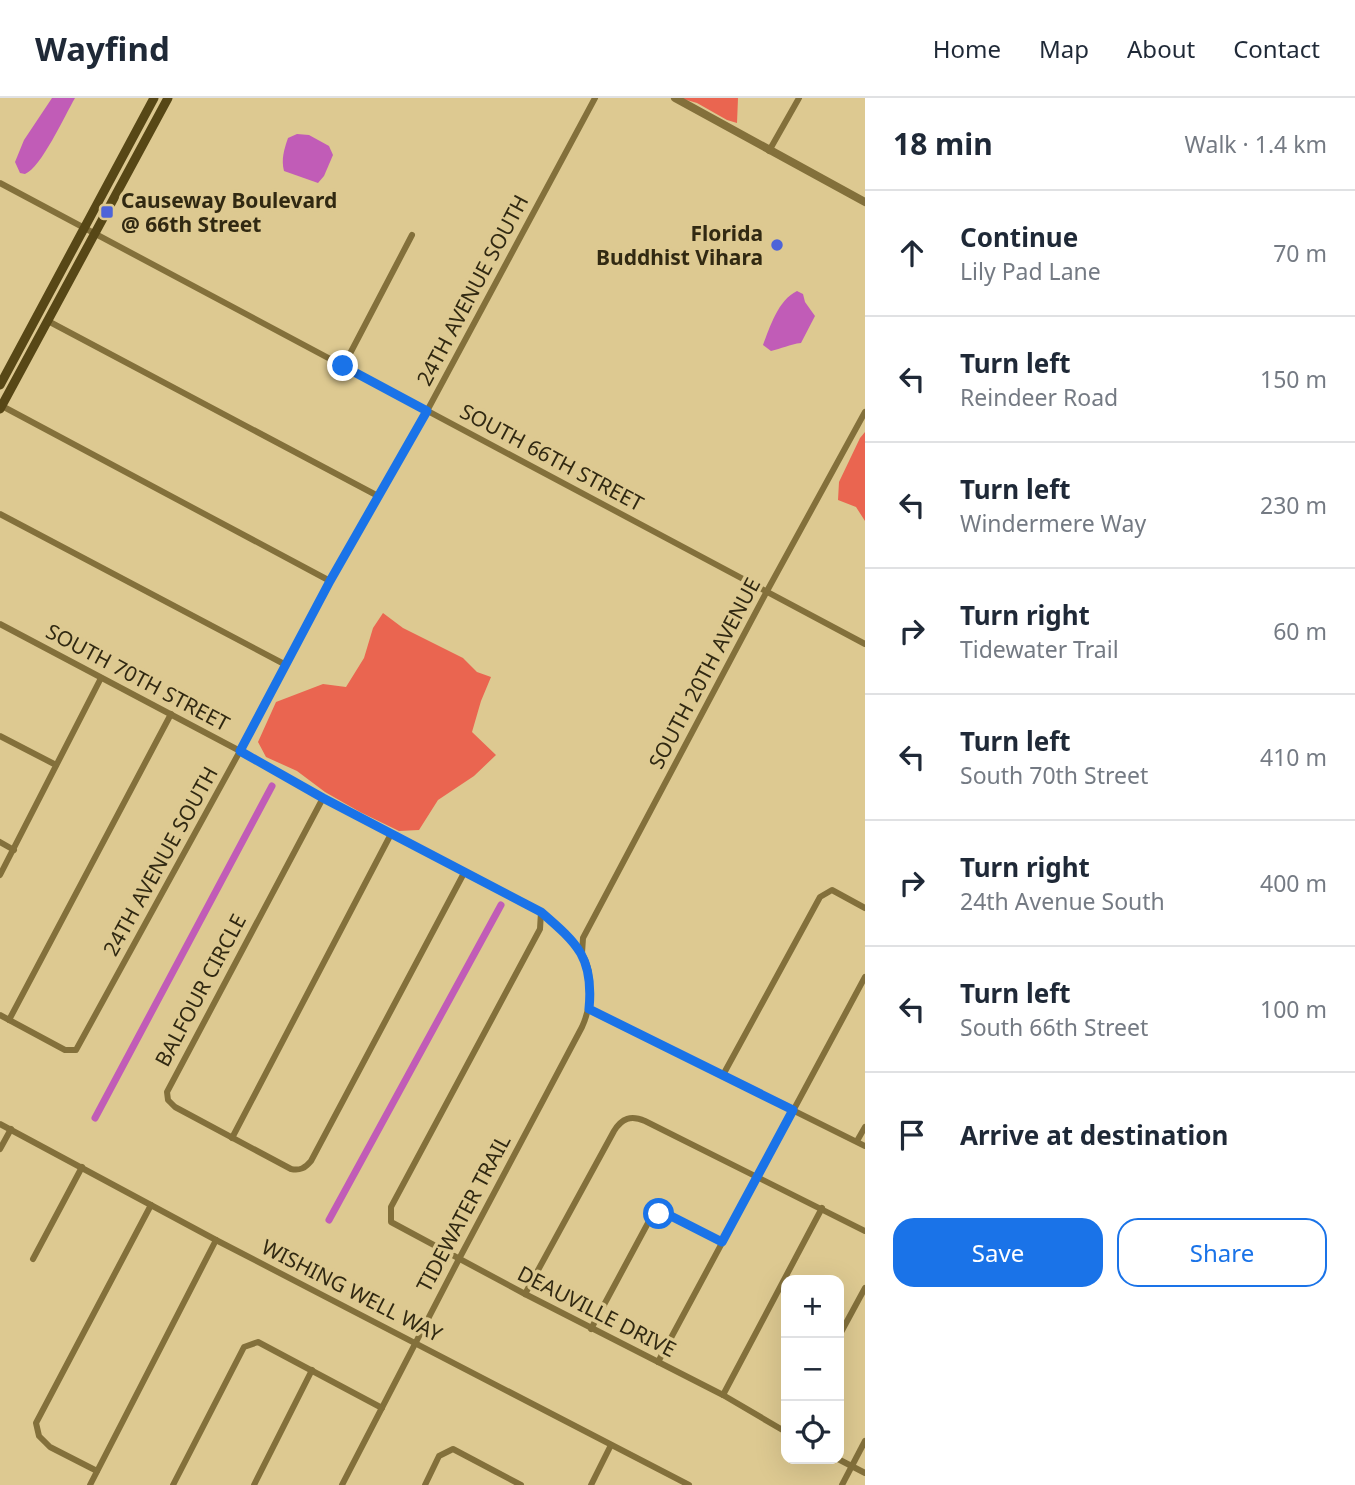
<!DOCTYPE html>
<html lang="en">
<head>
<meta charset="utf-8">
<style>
	body { margin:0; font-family:"Noto Sans",sans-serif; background:#f2f2f3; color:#1f2937 }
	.controls { position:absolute; right:21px; bottom:21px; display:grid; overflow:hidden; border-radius:14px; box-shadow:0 7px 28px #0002 }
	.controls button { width:63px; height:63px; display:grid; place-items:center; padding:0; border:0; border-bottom:2px solid #e0e1e3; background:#fff; color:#1f2937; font:35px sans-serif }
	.stop { position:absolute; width:21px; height:21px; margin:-16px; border:5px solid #1a73e8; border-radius:50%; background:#fff }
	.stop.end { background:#1a73e8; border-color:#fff; box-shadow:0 2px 7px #0008 }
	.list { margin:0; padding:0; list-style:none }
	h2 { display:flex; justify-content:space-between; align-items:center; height:91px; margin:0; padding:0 28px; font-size:30px }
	h2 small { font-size:23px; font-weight:400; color:#747a83 }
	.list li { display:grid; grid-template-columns:46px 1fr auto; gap:21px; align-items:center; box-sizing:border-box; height:126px; padding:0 28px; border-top:2px solid #e0e1e3 }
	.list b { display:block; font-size:26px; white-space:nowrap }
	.list p { margin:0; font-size:23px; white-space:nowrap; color:#747a83 }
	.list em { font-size:23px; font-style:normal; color:#747a83 }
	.actions { display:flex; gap:14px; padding:21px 28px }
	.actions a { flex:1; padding:16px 0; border:2px solid #1a73e8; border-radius:21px; text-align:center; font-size:24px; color:#1a73e8 }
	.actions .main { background:#1a73e8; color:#fff }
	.icon { flex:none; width:38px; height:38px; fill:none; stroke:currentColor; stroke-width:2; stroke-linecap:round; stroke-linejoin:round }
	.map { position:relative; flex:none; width:865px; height:1387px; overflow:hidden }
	header { display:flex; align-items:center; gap:42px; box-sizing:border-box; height:98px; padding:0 35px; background:#fff; border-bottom:2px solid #e0e1e3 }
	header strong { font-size:33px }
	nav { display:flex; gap:38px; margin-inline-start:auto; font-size:24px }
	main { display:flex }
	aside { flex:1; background:#fff }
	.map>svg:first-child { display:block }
</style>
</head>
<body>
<header>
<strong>Wayfind</strong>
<nav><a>Home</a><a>Map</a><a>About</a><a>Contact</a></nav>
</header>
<main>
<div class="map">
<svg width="865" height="1387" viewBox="0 0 865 1387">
	<rect width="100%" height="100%" fill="#ddc991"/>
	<g fill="#ea6550">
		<path d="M 680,0 L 738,0 L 737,25 L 727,22 L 697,5 Z"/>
		<path d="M 865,334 L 865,423 L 856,409 L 838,402 L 839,384 L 860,340 Z"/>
		<path d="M 383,515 L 403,530 L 463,560 L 477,574 L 491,579 L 481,603 L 472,634 L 496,657 L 474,678 L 438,702 L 419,732 L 399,733 L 360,714 L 325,694 L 297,673 L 266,659 L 258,644 L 276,604 L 323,586 L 346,589 L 364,560 L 373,530 Z"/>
	</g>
	<g fill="#c15cb7">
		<path d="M 52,0 L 75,0 C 65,17 41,70 25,76 L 20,75 L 15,64 L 24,42 Z"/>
		<path d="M 297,36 L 309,37 L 329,48 L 333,57 L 324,78 L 318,85 L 284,73 C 281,61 284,52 288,40 Z"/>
		<path d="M 797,193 L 803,196 L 805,204 L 815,218 L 801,245 C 790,246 781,251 771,253 L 763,247 C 770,229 778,202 797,193 Z"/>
	</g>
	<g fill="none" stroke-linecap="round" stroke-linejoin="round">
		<g stroke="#c15cb7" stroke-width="7">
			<path d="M 95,1020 L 272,688"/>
			<path d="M 329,1122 L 501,807"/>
		</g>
		<g stroke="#83703b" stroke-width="6">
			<path d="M 769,53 L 799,0"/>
			<path d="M 0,85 L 865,546"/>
			<path d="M 48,223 L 378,398"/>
			<path d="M 343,269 L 412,137"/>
			<path d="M 2,308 L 330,483"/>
			<path d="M 0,416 L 286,567"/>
			<path d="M 0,526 L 240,653 L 323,700 L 541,814 C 560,831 585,848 589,875 C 590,880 589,886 590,891 C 590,905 588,916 582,929 L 459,1161 L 342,1387"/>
			<path d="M 0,638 L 56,667"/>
			<path d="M 323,700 L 167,994 L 168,1002 L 175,1009 L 291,1071 C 300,1073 305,1070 311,1063 L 464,775"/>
			<path d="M 0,744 L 14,752"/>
			<path d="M 0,777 L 101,580"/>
			<path d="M 541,814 L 540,831 L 391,1109 L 391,1124 L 525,1196 L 723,1297 L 786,1334"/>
			<path d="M 582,855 L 583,840 L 767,493 L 865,314"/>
			<path d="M 589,911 L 865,1048"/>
			<path d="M 0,917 L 65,952 L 76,952 L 240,653 L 330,483 L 427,313 L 595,0"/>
			<path d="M 9,922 L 171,616"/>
			<path d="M 723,977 L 820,799 L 832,792 L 865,810"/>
			<path d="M 0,1026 L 216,1142 L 689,1387"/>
			<path d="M 232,1040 L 391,736"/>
			<path d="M 857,1043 L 865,1029"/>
			<path d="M 0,1051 L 11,1031"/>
			<path d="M 33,1161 L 82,1069"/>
			<path d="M 525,1196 L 614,1033 C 622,1020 631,1017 645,1023 L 865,1133"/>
			<path d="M 591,1231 L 648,1125 C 652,1117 658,1114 667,1117 L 722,1144"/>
			<path d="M 839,1238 L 865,1190"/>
			<path d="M 658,1264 L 865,879"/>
			<path d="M 723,1297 L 822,1110"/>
			<path d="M 838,1361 L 865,1375"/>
			<path d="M 97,1373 L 50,1349 L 39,1338 L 36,1325 L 151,1107"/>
			<path d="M 90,1387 L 216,1142"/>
			<path d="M 173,1387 L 244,1249 L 258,1244 L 382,1310"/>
			<path d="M 254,1387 L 312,1272"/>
			<path d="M 425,1387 L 439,1358 L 453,1351 L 521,1387"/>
			<path d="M 591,1387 L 611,1347"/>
			<path d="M 842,1387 L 865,1343"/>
		</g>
		<path stroke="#83703b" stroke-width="8" d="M 675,0 L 865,104"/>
		<g stroke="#574716" stroke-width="9">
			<path d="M 0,287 L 154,0"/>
			<path d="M 0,311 L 168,0"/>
		</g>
	</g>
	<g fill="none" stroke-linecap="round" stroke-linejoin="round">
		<path stroke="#1a73e8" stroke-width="9" d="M 343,268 L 427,313 L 330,483 L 240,653 L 323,700 L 541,814 C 578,846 594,860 589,911 L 793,1012 L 722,1144 L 667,1116 L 659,1116"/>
	</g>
	<g fill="#4d64d9" stroke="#ddc991" stroke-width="2.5">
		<rect x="100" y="107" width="14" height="14" rx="3.5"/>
		<circle cx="777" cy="147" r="7"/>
	</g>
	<g text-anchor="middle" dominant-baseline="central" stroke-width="7" stroke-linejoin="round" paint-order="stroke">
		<g font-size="21" font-weight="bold" fill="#312912" stroke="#ddc991" text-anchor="start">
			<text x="121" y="102">Causeway Boulevard<tspan x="121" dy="24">@ 66th Street</tspan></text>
			<text x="763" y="135" text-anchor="end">Florida<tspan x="763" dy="24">Buddhist Vihara</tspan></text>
		</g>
		<g font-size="21" fill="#312912" stroke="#ddc991">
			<text transform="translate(472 192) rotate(-62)">24TH AVENUE SOUTH</text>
			<text transform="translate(552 359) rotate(28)">SOUTH 66TH STREET</text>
			<text transform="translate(704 575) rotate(-62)">SOUTH 20TH AVENUE</text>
			<text transform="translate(138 579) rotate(28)">SOUTH 70TH STREET</text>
			<text transform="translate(160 763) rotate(-61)">24TH AVENUE SOUTH</text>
			<text transform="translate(200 892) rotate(-62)">BALFOUR CIRCLE</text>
			<text transform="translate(463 1115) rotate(-62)">TIDEWATER TRAIL</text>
			<text transform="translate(352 1192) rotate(27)">WISHING WELL WAY</text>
			<text transform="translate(597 1213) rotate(27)">DEAUVILLE DRIVE</text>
		</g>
	</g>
</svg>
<div class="controls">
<button>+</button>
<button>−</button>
<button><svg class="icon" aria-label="locate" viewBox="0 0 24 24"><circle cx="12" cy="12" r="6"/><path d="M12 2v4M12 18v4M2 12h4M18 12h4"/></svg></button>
</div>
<div class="stop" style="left:659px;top:1116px"></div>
<div class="stop end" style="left:343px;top:268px"></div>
</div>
<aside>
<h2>18 min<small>Walk · 1.4 km</small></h2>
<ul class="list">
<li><svg class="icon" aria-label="ahead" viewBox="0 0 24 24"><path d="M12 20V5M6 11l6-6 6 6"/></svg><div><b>Continue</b><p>Lily Pad Lane</p></div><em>70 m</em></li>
<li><svg class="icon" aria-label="left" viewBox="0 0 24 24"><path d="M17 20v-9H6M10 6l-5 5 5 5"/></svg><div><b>Turn left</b><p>Reindeer Road</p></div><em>150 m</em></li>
<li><svg class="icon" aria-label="left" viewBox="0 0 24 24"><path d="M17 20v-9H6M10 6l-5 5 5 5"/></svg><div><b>Turn left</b><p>Windermere Way</p></div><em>230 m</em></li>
<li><svg class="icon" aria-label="right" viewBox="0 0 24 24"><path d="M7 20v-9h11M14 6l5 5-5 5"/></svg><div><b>Turn right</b><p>Tidewater Trail</p></div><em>60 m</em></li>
<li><svg class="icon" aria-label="left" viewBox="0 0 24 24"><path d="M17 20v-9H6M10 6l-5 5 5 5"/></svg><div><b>Turn left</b><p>South 70th Street</p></div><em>410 m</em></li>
<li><svg class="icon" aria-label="right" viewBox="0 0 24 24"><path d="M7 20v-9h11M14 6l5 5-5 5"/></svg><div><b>Turn right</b><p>24th Avenue South</p></div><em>400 m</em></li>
<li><svg class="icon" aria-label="left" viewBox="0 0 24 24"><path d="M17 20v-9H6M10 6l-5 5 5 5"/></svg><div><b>Turn left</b><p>South 66th Street</p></div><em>100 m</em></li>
<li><svg class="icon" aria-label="arrive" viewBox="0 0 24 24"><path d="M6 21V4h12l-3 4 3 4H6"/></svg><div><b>Arrive at destination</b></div></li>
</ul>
<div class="actions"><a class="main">Save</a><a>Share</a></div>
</aside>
</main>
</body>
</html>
